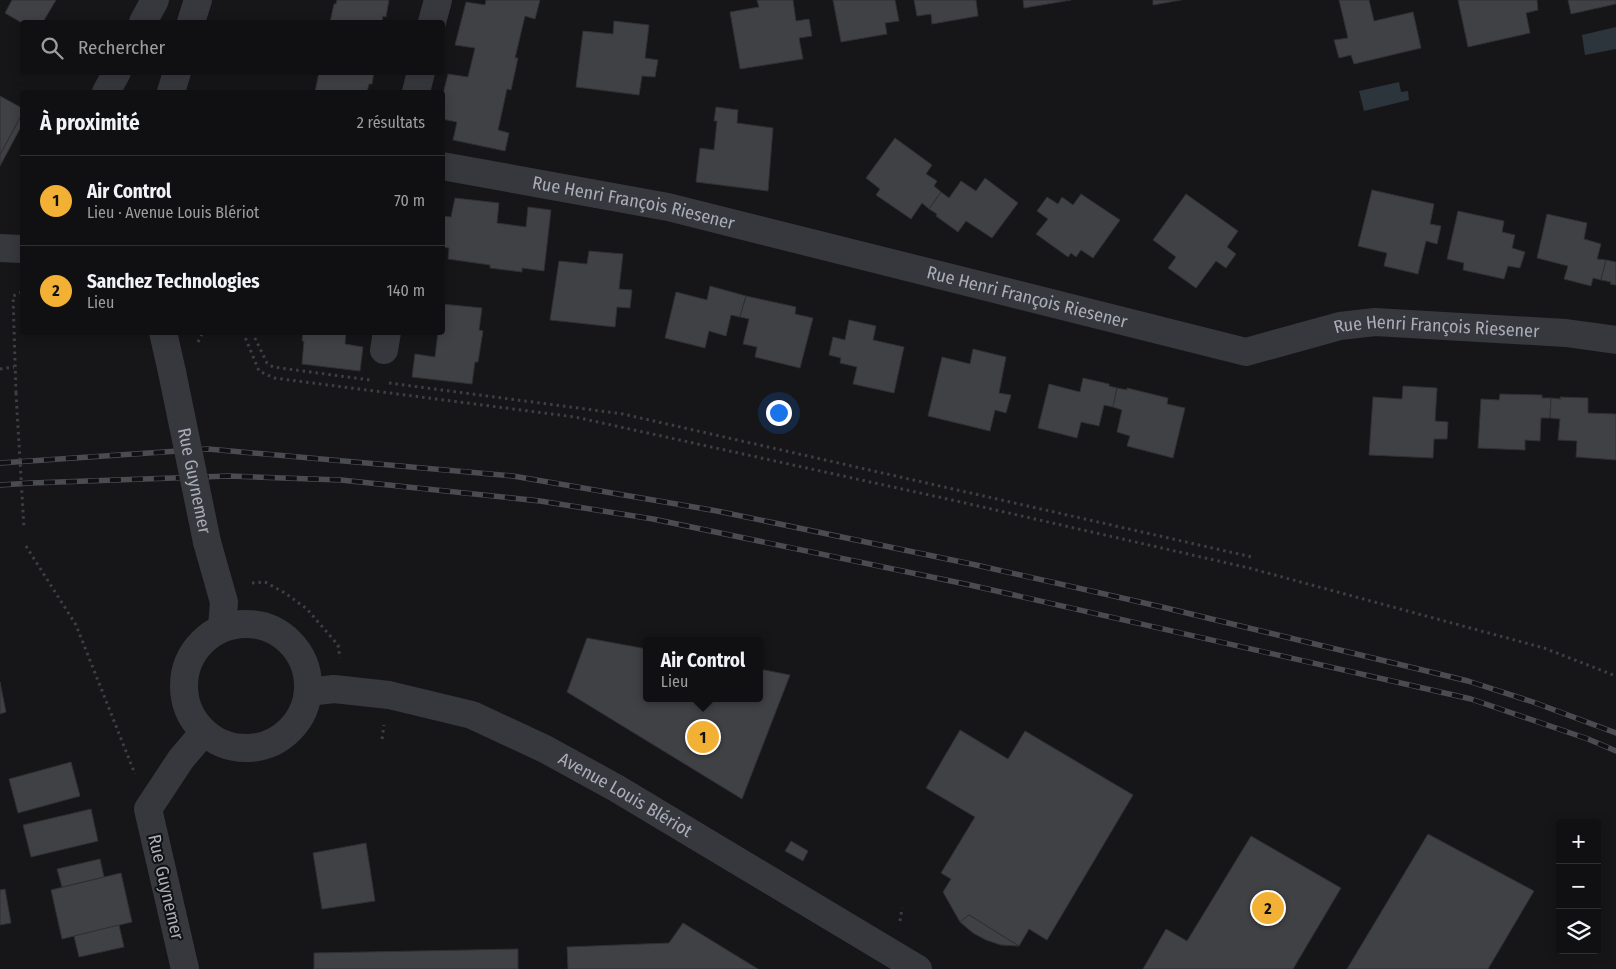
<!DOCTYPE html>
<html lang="fr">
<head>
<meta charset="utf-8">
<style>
	body { margin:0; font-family:"Fira Sans Condensed",sans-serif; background:#1e1e20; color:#f1f3f6 }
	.controls { position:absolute; right:15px; bottom:15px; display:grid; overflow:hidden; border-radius:5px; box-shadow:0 2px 12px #0003 }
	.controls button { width:45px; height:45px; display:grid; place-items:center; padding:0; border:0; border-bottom:1px solid #303032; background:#101012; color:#f1f3f6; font:25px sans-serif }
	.you { position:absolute; left:778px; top:412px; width:18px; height:18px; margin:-12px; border:4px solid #fff; border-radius:50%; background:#1a73e8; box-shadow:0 0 0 8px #1a73e833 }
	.badge { display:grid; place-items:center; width:32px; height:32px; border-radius:50%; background:#f2b134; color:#111; font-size:16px; font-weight:700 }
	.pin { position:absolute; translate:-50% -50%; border:2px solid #fff; box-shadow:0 1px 5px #0006 }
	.popup { position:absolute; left:643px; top:637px; width:120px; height:65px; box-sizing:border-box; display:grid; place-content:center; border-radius:5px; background:#101012; filter:drop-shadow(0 1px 4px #0005); font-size:16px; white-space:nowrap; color:#9c9d9f }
	.popup b { font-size:19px; color:#f1f3f6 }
	.popup::after { content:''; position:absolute; left:50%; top:100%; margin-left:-10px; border:10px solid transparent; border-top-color:#101012 }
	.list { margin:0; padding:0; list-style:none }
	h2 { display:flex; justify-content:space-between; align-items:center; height:65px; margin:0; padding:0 20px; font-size:21px }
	h2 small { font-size:16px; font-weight:400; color:#9c9d9f }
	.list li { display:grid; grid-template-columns:32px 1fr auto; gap:15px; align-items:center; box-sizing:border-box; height:90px; padding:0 20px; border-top:1px solid #303032 }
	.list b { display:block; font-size:19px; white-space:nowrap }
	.list p { margin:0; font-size:16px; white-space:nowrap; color:#9c9d9f }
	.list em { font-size:16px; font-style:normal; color:#9c9d9f }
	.icon { flex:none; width:28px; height:28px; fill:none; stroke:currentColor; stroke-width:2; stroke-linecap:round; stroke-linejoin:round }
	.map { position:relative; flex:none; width:1616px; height:969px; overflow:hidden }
	.search { position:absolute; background:#101012; box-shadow:0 2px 12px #0003; left:20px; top:20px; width:425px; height:55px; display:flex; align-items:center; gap:12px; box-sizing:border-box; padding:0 18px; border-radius:5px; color:#9c9d9f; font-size:19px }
	.panel { position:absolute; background:#101012; box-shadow:0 2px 12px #0003; left:20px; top:90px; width:425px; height:245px; border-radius:5px }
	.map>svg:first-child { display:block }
</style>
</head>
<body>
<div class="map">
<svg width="1616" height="969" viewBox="0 0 1616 969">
	<rect width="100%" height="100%" fill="#161618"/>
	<g fill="#2c353c">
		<path d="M 1616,27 L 1616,49 L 1585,55 L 1582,35 Z"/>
		<path d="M 1399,82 L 1401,92 L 1408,91 L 1409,100 L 1364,111 L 1359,91 Z"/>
	</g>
	<g fill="#404145" stroke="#303034">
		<path d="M 12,0 L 56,0 L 43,22 L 22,23 L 5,13 Z"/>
		<path d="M 337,0 L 389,0 L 386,17 L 383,16 L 382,22 L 330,22 L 334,4 L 336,4 Z"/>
		<path d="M 486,0 L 540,0 L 535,19 L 525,16 L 515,58 L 518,58 L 511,90 L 507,89 L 498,130 L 509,133 L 505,151 L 453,140 L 457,122 L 442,119 L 442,98 L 448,74 L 468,77 L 475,48 L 455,45 L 466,2 L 485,5 Z"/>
		<path d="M 757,0 L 793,0 L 796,21 L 809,19 L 812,36 L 799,38 L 803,59 L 740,69 L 730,12 L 759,7 Z"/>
		<path d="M 833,0 L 895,0 L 899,21 L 885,23 L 887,34 L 841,42 Z"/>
		<path d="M 914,0 L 976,0 L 978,16 L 932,24 L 931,14 L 917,16 Z"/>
		<path d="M 1023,0 L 1071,0 L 1024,8 Z"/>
		<path d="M 1153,0 L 1181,0 L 1153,5 Z"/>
		<path d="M 1339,0 L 1369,0 L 1374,21 L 1413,12 L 1421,48 L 1354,64 L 1351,55 L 1339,58 L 1334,40 L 1348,38 Z"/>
		<path d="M 1458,0 L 1537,0 L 1538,10 L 1526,13 L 1530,33 L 1468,47 Z"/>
		<path d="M 1568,0 L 1616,0 L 1616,4 L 1571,14 Z"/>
		<path d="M 614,21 L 649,25 L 645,58 L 658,60 L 655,77 L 642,76 L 639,95 L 576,87 L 583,31 L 613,34 Z"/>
		<path d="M 319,72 L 374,72 L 372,84 L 369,84 L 367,92 L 315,92 Z"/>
		<path d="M 0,96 L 22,108 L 22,114 L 0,155 Z"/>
		<path d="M 716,107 L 738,110 L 737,123 L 773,128 L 768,191 L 696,182 L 700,148 L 714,150 L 717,121 L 714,121 Z"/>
		<path d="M 22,114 L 22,125 L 0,166 L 0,155 Z"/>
		<path d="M 895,138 L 932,165 L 926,174 L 937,181 L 934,186 L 941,192 L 929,209 L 922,203 L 911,219 L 876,195 L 880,189 L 866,178 Z"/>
		<path d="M 985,178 L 1018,203 L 992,238 L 966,221 L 958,232 L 936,216 L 937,214 L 929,209 L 941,192 L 949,198 L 961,181 L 976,191 Z"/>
		<path d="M 1372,190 L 1434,204 L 1430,224 L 1441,226 L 1437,244 L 1426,241 L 1418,274 L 1384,266 L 1387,253 L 1358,246 Z"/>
		<path d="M 1081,194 L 1120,220 L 1093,258 L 1081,250 L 1076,257 L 1071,253 L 1068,257 L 1036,234 L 1048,219 L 1037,211 L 1047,197 L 1058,204 L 1062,197 L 1073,205 Z"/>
		<path d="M 1186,194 L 1238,231 L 1227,247 L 1236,254 L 1226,268 L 1216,261 L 1196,288 L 1168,268 L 1176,257 L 1153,240 Z"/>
		<path d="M 455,198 L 499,203 L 497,223 L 526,227 L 528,207 L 551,210 L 544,271 L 522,268 L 522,272 L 490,268 L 490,265 L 448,259 L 449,248 L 442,247 L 442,216 L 451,217 Z"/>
		<path d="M 1458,211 L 1504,221 L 1502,232 L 1515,235 L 1512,248 L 1525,252 L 1520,268 L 1508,266 L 1504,279 L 1463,270 L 1464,263 L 1447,259 Z"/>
		<path d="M 1547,214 L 1587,223 L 1584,239 L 1601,244 L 1597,259 L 1606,260 L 1601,280 L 1593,278 L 1591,286 L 1564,279 L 1568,266 L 1537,258 Z"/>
		<path d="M 589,251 L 623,254 L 619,289 L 632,290 L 630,308 L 617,307 L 615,327 L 550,320 L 559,261 L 587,264 Z"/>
		<path d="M 1606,260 L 1616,262 L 1616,285 L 1610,284 L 1611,282 L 1601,280 Z"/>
		<path d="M 710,286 L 746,296 L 740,317 L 731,315 L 726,336 L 709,331 L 705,348 L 665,338 L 676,292 L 707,300 Z"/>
		<path d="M 746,296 L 796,307 L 795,314 L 813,318 L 800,368 L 755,357 L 757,347 L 743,344 L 749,319 L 740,317 Z"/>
		<path d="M 442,304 L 482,308 L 479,330 L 483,331 L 478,362 L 475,362 L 472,384 L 412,377 L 415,354 L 435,357 L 438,332 L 442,332 Z"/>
		<path d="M 849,320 L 876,326 L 873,340 L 904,347 L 894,393 L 853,384 L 857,367 L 840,363 L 841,358 L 829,355 L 833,337 L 845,340 Z"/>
		<path d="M 303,332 L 346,332 L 345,344 L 363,347 L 360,371 L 302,364 L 304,341 L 302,341 Z"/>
		<path d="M 973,349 L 1006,357 L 999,393 L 1011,395 L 1006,413 L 995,410 L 990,431 L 928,416 L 942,357 L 970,364 Z"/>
		<path d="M 1083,378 L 1109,384 L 1109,386 L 1117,388 L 1113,407 L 1104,405 L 1099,426 L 1081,422 L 1077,438 L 1038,428 L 1049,384 L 1080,392 Z"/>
		<path d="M 1403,386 L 1437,388 L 1435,421 L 1448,422 L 1447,439 L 1434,439 L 1433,458 L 1369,455 L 1373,397 L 1402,399 Z"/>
		<path d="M 1117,388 L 1127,390 L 1127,388 L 1168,398 L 1167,404 L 1185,408 L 1173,458 L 1127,446 L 1130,436 L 1117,432 L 1122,410 L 1113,407 Z"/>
		<path d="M 1500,394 L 1542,395 L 1542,398 L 1551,398 L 1550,418 L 1541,418 L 1540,441 L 1525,440 L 1525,450 L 1478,448 L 1481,399 L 1499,400 Z"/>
		<path d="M 1560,397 L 1588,398 L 1588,413 L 1616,414 L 1616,460 L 1576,457 L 1577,441 L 1558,440 L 1560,419 L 1550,418 L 1551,398 L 1561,399 Z"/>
		<path d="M 587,638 L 647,649 L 647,698 L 759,698 L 759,669 L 790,675 L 742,799 L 567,692 Z"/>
		<path d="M 0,682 L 6,712 L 0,714 Z"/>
		<path d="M 960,730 L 1008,759 L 1025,731 L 1133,795 L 1047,940 L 1029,929 L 1019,946 L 969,915 L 960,922 L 943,892 L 951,879 L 941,873 L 975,817 L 926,788 Z"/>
		<path d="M 71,762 L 80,796 L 18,813 L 9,779 Z"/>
		<path d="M 91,809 L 98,841 L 31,857 L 23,825 Z"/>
		<path d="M 1428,834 L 1534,891 L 1488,969 L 1347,969 Z"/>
		<path d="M 1251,836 L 1341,888 L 1293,969 L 1143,969 L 1166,929 L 1187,941 Z"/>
		<path d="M 791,841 L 808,851 L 803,861 L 785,851 Z"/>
		<path d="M 366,843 L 375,901 L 322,909 L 313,853 Z"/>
		<path d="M 100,859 L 104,877 L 62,887 L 57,869 Z"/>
		<path d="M 121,873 L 132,922 L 62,939 L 51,890 Z"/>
		<path d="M 5,889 L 11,923 L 0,925 L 0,890 Z"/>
		<path d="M 969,915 L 1019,946 L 1001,945 L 986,940 L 973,933 L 960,922 Z"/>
		<path d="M 683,923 L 758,969 L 568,969 L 567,947 L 669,943 Z"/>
		<path d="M 119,925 L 124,947 L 79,957 L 74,936 Z"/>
		<path d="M 518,949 L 518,969 L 314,969 L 314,953 Z"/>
	</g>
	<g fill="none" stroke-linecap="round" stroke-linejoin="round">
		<g stroke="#3d3f44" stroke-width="3" stroke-dasharray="2.5 4" stroke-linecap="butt">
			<path d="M 243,332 L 259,371 L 274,378 L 575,417 L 952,500 L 1249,568 L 1544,648 L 1616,676"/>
			<path d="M 252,332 L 267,363 L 273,367 L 370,380"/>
			<path d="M 198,342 L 203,332"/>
			<path d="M 0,369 L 14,367"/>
			<path d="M 389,383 L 623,414 L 1252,557"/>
			<path d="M 16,393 L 13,296 L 22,292"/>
			<path d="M 26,546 L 76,625 L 135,774"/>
			<path d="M 252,583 L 265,582 L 285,593 L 307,609 L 338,645 L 340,658"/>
			<path d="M 382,739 L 384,725"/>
			<path d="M 900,921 L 902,908"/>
		</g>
		<g stroke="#37383d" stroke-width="28">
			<path d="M 143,22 L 155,0"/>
			<path d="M 191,22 L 198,0"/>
			<path d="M 432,22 L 438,0"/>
			<path d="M 106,92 L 117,72"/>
			<path d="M 171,92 L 177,72"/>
			<path d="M 416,92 L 421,72"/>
			<path id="s1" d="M 442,166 L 668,207 L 1246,352 L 1340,326 L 1375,322 L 1566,333 L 1616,340"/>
			<path d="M 0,248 L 22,249"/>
			<path d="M 163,332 L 172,372"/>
			<path d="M 384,350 L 387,332"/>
			<path d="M 207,542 L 224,602 L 222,628"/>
			<circle cx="246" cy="686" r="62"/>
			<path id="s2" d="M 308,692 L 334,689 L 389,695 L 472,715 L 545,749 L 616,788 L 918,969"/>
			<path d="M 185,969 L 148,809 L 181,759 L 204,732"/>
		</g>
		<g stroke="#4a4c52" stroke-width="5.5">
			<g id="rail">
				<path d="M 0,463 L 208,449 L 513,476 L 717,511 L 976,565 L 1162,607 L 1468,681 L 1533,702 L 1616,733"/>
				<path d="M 0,485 L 31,483 L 229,476 L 341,480 L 540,501 L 653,519 L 970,585 L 1471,699 L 1588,739 L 1616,751"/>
			</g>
		</g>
		<use href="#rail" stroke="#111113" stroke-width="4" stroke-dasharray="11" stroke-linecap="butt"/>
		<path stroke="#3d3f44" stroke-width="3" stroke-dasharray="2.5 4" stroke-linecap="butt" d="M 16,393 L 24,529"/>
		<path stroke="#37383d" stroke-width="28" id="s3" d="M 172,372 L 207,542"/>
	</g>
	<g text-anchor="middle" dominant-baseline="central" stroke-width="4" stroke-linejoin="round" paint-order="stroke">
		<g font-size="18" fill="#a8adb8" stroke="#111113">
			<text stroke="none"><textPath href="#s1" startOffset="195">Rue Henri François Riesener</textPath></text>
			<text stroke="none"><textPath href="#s1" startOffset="600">Rue Henri François Riesener</textPath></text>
			<text stroke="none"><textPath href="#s1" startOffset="1020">Rue Henri François Riesener</textPath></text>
			<text stroke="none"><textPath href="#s3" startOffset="111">Rue Guynemer</textPath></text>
			<text stroke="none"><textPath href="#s2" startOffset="340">Avenue Louis Blériot</textPath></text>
			<text transform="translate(166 887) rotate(77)">Rue Guynemer</text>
		</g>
	</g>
</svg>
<div class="controls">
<button>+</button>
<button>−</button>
<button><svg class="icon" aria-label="layers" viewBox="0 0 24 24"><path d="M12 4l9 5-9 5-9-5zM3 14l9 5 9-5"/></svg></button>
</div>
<div class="you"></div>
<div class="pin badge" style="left:703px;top:737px">1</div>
<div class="popup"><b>Air Control</b>Lieu</div>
<div class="pin badge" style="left:1268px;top:908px">2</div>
<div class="search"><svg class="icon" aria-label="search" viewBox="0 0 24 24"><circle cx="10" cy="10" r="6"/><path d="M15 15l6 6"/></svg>Rechercher</div>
<section class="panel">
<h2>À proximité<small>2 résultats</small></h2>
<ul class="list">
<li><span class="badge">1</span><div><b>Air Control</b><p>Lieu · Avenue Louis Blériot</p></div><em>70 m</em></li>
<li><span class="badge">2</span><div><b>Sanchez Technologies</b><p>Lieu</p></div><em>140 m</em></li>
</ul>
</section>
</div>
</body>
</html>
